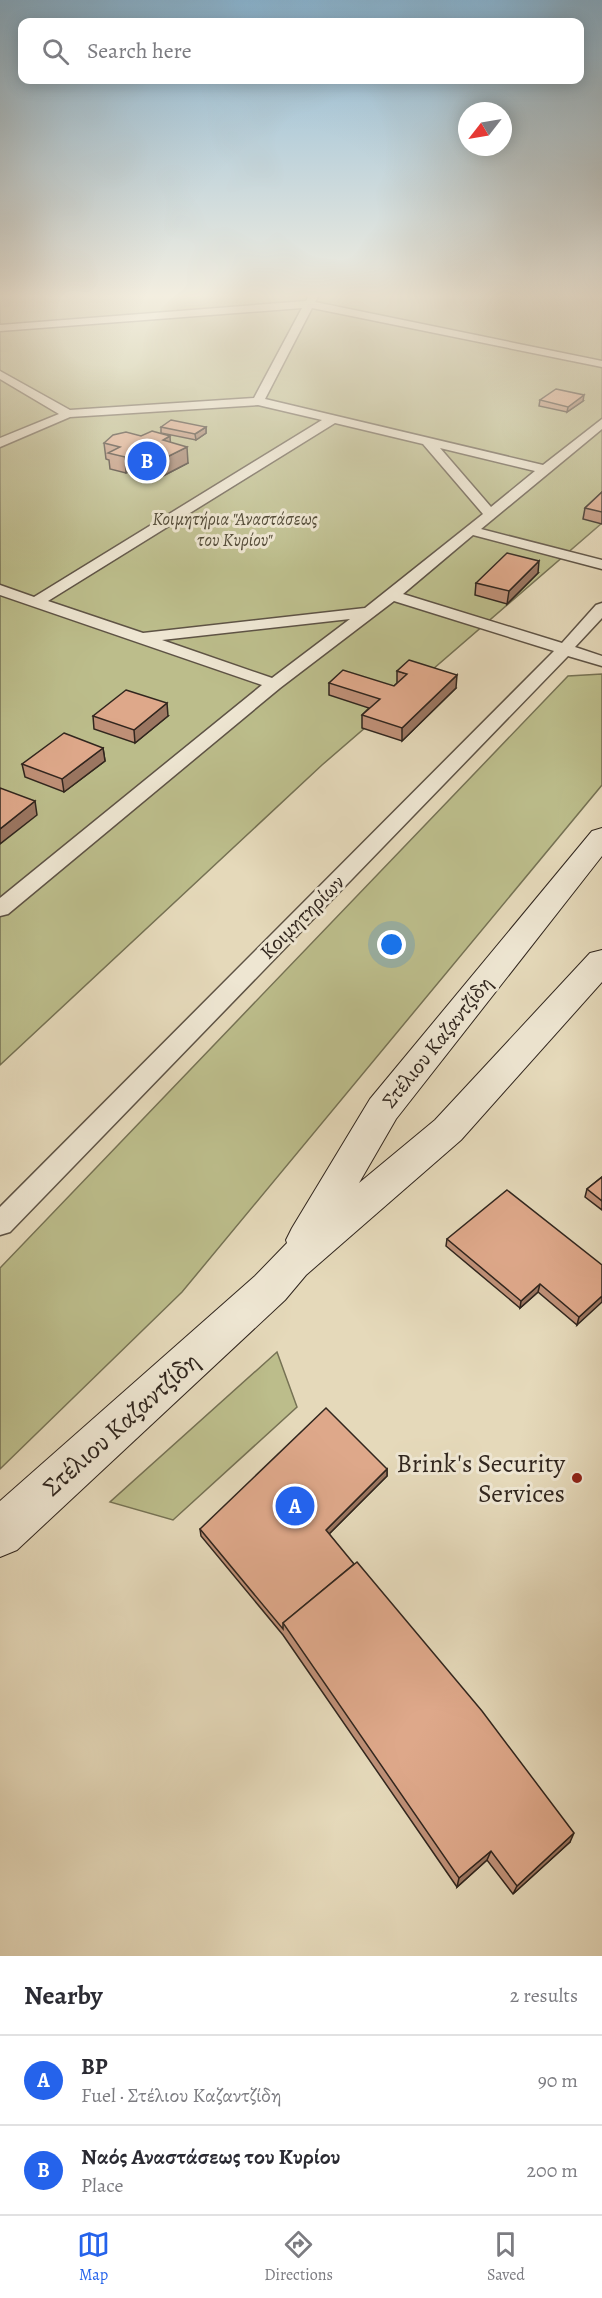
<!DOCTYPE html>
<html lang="en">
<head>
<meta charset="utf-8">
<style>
	body { margin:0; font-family:Alegreya,serif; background:#f2f2f3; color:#2b2b33 }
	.compass { position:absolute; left:458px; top:102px; width:54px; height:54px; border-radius:50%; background:#fff; box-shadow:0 3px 15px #0003; rotate:239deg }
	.you { position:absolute; left:392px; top:945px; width:21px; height:21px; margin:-15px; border:4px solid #fff; border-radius:50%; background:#1a73e8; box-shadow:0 0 0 9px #1a73e833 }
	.badge { display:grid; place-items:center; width:39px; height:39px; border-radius:50%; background:#2563eb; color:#fff; font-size:20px; font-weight:700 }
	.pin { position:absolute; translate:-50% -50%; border:3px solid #fff; box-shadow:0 2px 6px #0006 }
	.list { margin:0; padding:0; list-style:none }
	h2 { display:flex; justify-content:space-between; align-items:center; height:78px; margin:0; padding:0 24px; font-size:26px }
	h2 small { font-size:20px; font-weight:400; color:#7c7c81 }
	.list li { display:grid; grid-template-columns:39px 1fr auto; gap:18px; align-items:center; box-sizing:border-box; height:90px; padding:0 24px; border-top:2px solid #e1e1e2 }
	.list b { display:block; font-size:22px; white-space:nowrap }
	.list p { margin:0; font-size:20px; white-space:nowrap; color:#7c7c81 }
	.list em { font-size:20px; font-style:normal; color:#7c7c81 }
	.icon { flex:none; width:33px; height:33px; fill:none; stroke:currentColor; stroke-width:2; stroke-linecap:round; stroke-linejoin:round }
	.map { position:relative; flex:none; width:602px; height:1956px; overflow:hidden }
	.search { position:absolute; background:#fff; box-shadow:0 3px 15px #0003; left:18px; right:18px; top:18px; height:66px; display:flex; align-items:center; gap:15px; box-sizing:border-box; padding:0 21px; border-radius:12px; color:#7c7c81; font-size:22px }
	.sheet { height:258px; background:#fff }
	nav { display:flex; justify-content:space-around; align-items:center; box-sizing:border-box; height:84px; border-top:2px solid #e1e1e2; background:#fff; font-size:16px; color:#7c7c81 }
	nav a { display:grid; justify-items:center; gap:3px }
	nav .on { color:#2563eb }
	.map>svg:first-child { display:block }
</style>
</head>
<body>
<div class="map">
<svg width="602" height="1956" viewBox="0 0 602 1956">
	<rect width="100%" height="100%" fill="#e5d9ba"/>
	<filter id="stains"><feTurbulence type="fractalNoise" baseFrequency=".00333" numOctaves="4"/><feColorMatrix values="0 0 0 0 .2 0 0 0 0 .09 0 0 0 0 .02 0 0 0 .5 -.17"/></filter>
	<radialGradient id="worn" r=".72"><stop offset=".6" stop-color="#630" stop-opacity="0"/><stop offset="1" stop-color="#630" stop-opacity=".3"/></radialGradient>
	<g fill="#bcbd8b" stroke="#767254" stroke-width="1.5">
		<path d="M 0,295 L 602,295 L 602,523 L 322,765 L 0,1065 Z"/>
		<path d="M 602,674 L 602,785 L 182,1292 L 0,1469 L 0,1268 L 568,676 Z"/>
		<path d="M 277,1352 L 297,1407 L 173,1520 L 110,1502 Z"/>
	</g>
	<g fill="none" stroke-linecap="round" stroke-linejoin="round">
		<g stroke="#5e5345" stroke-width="3">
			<path id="service" d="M 309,295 L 319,295 L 315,302 L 602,361 L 602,367 L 312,308 L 265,399 L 543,465 L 602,419 L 602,429 L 481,529 L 602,560 L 602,569 L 473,535 L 403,594 L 562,643 L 596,605 L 602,603 L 602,618 L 575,647 L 602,656 L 602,666 L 568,656 L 10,1232 L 0,1235 L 0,1207 L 554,651 L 394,601 L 280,688 L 8,914 L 0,916 L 0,898 L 262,685 L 0,595 L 0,585 L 34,597 L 322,420 L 258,405 L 70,417 L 0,447 L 0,438 L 59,414 L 0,379 L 0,371 L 70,410 L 254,398 L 302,308 L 0,331 L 0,325 L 306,301 ZM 335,423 L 423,444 L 483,514 L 365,608 L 143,633 L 48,601 ZM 440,448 L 535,471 L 491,507 ZM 350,619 L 272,678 L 162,640 Z"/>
		</g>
		<g stroke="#31261e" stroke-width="2">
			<path id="secondary" d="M 602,828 L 602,856 L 396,1119 L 359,1183 L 435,1120 L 590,953 L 602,950 L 602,982 L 461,1140 L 306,1275 L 285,1300 L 17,1550 L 0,1557 L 0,1501 L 255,1276 L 287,1243 L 286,1240 L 292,1228 L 370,1099 L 592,831 Z"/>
		</g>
		<use href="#service" fill="#eee6d2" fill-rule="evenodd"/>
		<use href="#secondary" fill="#eee6d2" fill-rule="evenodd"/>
	</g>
	<g fill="#bf9077" stroke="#31261e" stroke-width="1.5">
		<path d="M 540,400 L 583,401 L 567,412 L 539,406 Z"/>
		<path d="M 161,427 L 206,427 L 206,433 L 196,440 L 161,433 Z"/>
		<path d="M 141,436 L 170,442 L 188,463 L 161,477 L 136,469 L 126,473 L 110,469 L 109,460 L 106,459 L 104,443 Z"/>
		<path d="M 602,492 L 602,524 L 583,519 L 585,508 Z"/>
		<path d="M 538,573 L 507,604 L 475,595 L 476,583 Z"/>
		<path d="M 397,671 L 456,688 L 402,741 L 362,728 L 362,715 L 369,708 L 329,695 L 329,683 L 394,686 L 397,683 Z"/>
		<path d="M 93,716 L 168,716 L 135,743 L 94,729 Z"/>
		<path d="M 103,748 L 105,761 L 64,792 L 25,777 L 22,764 Z"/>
		<path d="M 602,1177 L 602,1210 L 585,1197 L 587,1189 Z"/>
		<path d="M 447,1239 L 602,1265 L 577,1325 L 538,1292 L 520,1308 L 446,1246 Z"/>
		<path d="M 387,1469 L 387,1476 L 329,1534 L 570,1842 L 513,1894 L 487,1860 L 457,1887 L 283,1635 L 201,1536 L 200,1529 Z"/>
	</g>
	<g fill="#9b7661" stroke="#31261e" stroke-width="1.5">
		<path d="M 584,395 L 583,401 L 567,412 L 568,407 Z"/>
		<path d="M 206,427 L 206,433 L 196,440 L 195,434 Z"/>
		<path d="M 170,436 L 171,452 L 163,440 Z"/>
		<path d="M 187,447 L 188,463 L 161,477 L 159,461 Z"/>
		<path d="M 135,453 L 136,469 L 126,473 L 125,457 Z"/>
		<path d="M 539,561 L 538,573 L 507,604 L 509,591 Z"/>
		<path d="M 457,675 L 456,688 L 402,741 L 402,728 Z"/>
		<path d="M 167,703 L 168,716 L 135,743 L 134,730 Z"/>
		<path d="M 103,748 L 105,761 L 64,792 L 62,779 Z"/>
		<path d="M 35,801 L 37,815 L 0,844 L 0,829 Z"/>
		<path d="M 540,1284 L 538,1292 L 520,1308 L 521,1301 Z"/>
		<path d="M 602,1296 L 602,1302 L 577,1325 L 579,1317 Z"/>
		<path d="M 387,1469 L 387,1476 L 326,1537 L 326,1530 Z"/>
		<path d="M 574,1833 L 570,1842 L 513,1894 L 517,1886 Z"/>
		<path d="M 491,1851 L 487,1860 L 457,1887 L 459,1878 Z"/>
	</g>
	<g fill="#dea88a" stroke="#31261e" stroke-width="1.5">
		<path d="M 556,389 L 584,395 L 568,407 L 540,400 Z"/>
		<path d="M 171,420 L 206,427 L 195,434 L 161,427 Z"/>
		<path d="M 152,431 L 170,436 L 163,440 L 187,447 L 159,461 L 135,453 L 125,457 L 108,453 L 120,447 L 104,443 L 113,435 L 126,432 L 141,436 Z"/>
		<path d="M 602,492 L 602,512 L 585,508 Z"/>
		<path d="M 507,553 L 539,561 L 509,591 L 476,583 Z"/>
		<path d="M 409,660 L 457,675 L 402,728 L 362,715 L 380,699 L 329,683 L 343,670 L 394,686 L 407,674 L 397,671 Z"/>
		<path d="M 126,690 L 167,703 L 134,730 L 93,716 Z"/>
		<path d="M 64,733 L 103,748 L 62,779 L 22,764 Z"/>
		<path d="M 0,788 L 35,801 L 0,829 Z"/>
		<path d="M 602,1177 L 602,1201 L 587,1189 Z"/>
		<path d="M 507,1190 L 602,1265 L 602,1296 L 579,1317 L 540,1284 L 521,1301 L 447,1239 Z"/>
		<path d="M 326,1408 L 387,1469 L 326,1530 L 354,1564 L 283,1623 L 283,1629 L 200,1529 Z"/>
		<path d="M 357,1562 L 482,1711 L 574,1833 L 517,1886 L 491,1851 L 459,1878 L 283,1623 Z"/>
	</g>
	<linearGradient id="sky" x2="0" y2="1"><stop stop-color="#88b6d5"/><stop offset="0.52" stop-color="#f3eee0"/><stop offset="1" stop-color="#f3eee0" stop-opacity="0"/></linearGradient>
	<rect width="602" height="569" fill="url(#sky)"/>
	<circle fill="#8f2418" stroke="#eee6d2" stroke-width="2" cx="577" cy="1478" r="6"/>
	<g text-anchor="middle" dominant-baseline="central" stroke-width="6" stroke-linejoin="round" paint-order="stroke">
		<g font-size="18" font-style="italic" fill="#544c39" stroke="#eee6d2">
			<text x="235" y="519">Κοιμητήρια "Αναστάσεως<tspan x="235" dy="21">του Κυρίου"</tspan></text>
		</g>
		<g font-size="21" fill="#31261e" stroke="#eee6d2">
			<text transform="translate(302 917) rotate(-45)">Κοιμητηρίων</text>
			<text transform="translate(437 1042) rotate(-51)">Στέλιου Καζαντζίδη</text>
		</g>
		<g font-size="26" fill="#31261e" stroke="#eee6d2">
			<text transform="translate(121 1424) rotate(-42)">Στέλιου Καζαντζίδη</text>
		</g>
		<g font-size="26" fill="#31261e" stroke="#eee6d2" text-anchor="end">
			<text x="565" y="1463">Brink's Security<tspan x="565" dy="30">Services</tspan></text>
		</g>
	</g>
	<rect width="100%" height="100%" filter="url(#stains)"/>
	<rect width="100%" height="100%" fill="url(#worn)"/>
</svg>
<svg class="compass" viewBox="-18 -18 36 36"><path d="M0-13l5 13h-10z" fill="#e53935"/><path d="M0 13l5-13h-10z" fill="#7c7c81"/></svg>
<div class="you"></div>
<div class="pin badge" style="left:295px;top:1506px">A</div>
<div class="pin badge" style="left:147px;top:461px">B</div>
<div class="search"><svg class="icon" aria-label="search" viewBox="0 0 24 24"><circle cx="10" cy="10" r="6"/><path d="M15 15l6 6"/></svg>Search here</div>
</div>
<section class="sheet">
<h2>Nearby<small>2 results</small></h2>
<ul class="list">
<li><span class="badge">A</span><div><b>BP</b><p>Fuel · Στέλιου Καζαντζίδη</p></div><em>90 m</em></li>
<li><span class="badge">B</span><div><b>Ναός Αναστάσεως του Κυρίου</b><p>Place</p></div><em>200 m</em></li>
</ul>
</section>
<nav>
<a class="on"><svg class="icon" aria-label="map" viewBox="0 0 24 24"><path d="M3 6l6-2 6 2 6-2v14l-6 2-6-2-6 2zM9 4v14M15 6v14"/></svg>Map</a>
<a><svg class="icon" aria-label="directions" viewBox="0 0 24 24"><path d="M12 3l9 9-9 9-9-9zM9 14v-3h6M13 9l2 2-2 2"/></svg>Directions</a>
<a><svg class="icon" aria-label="saved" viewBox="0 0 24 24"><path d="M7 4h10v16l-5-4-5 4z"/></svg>Saved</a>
</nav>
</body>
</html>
